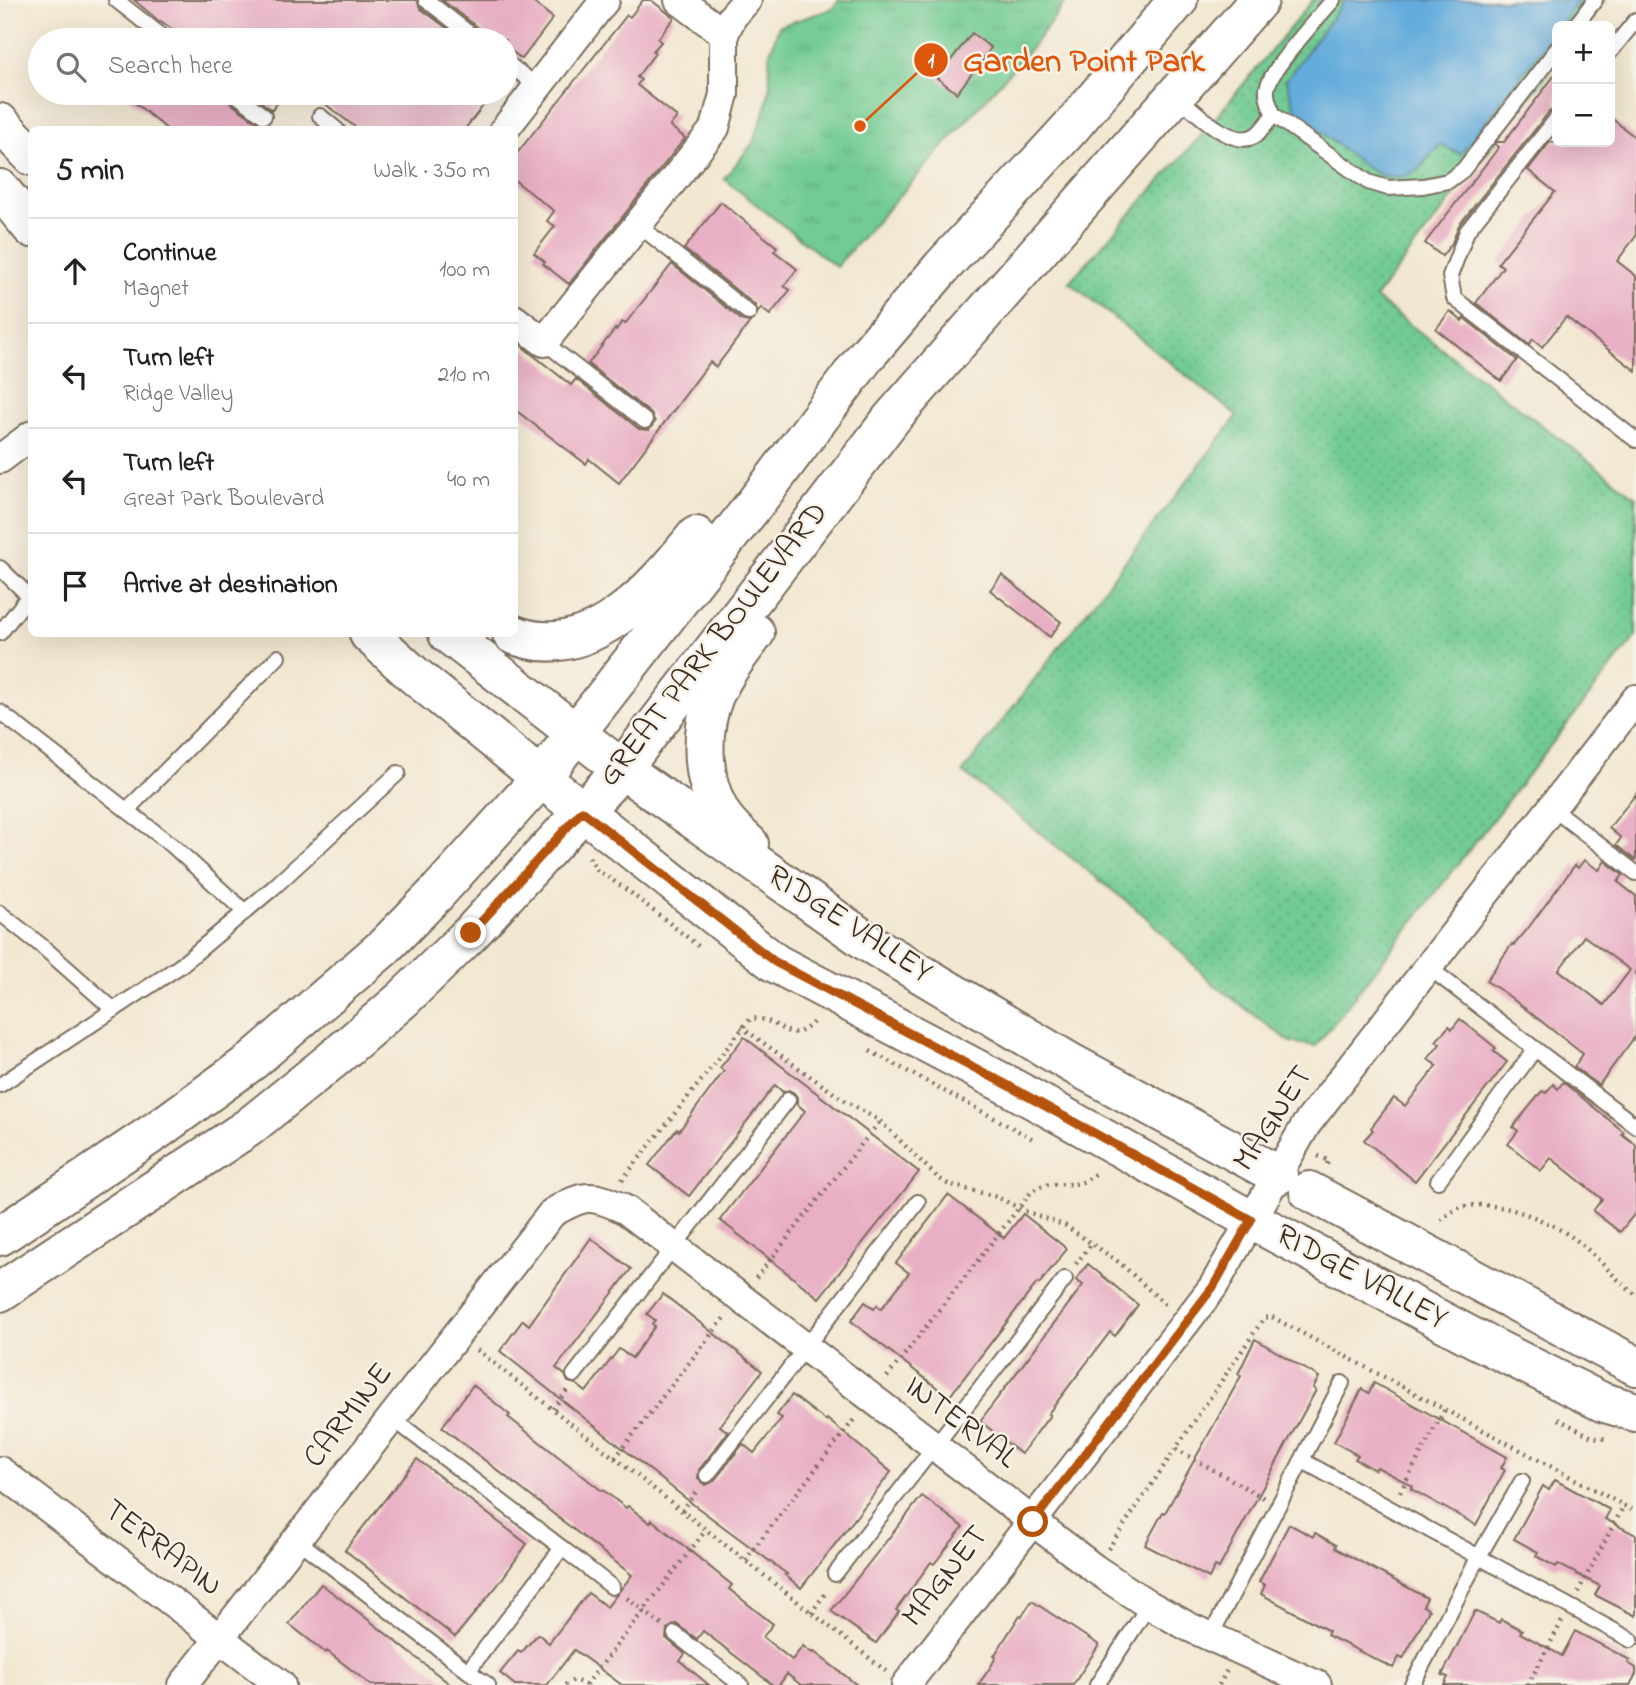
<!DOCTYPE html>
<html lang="en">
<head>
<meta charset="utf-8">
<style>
	body { margin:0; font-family:"Indie Flower",sans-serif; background:#f2f2f2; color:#202124 }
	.controls { position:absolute; right:21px; top:21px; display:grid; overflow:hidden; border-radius:10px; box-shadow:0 7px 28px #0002 }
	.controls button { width:63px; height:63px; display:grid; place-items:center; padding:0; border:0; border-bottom:2px solid #e0e0e0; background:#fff; color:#202124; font:35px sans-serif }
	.stop { position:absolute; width:21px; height:21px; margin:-16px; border:5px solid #b45309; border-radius:50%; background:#fff }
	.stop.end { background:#b45309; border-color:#fff; box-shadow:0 2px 7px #0008 }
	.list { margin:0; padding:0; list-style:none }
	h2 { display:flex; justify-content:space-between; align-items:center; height:91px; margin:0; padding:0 28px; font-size:30px }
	h2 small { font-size:23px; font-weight:400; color:#757577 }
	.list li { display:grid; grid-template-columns:46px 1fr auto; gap:21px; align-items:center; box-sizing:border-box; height:105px; padding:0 28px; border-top:2px solid #e0e0e0 }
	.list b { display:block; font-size:26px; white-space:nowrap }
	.list p { margin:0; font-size:23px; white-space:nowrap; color:#757577 }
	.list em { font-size:23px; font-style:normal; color:#757577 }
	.icon { flex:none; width:38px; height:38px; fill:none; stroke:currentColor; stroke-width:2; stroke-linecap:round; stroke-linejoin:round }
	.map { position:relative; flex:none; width:1636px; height:1685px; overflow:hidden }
	.search { position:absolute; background:#fff; box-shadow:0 7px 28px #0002; left:28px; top:28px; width:490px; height:77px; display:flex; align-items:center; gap:18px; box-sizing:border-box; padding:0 24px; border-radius:38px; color:#757577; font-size:26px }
	.panel { position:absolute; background:#fff; box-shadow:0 7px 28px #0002; left:28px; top:126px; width:490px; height:511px; border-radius:10px }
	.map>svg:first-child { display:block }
</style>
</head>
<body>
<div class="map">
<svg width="1636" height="1685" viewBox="0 0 1636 1685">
	<defs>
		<pattern id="grass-dots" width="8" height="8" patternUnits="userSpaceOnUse" patternTransform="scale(1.75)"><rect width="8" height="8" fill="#71cb92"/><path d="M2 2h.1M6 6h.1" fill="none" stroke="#63ae7d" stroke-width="1.8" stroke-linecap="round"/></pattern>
		<pattern id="park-tufts" width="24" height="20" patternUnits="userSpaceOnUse" patternTransform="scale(1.75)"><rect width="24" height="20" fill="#71cb92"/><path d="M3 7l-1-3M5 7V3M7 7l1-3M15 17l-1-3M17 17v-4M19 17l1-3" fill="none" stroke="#63ae7d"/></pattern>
	</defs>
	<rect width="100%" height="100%" fill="#f7f3e8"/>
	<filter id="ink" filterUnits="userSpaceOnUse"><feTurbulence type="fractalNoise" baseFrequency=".0143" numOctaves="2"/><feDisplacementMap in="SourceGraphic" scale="14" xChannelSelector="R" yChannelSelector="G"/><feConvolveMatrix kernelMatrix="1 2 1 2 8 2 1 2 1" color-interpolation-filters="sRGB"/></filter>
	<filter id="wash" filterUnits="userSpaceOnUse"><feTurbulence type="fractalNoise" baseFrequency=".00686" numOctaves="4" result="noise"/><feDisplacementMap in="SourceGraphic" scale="28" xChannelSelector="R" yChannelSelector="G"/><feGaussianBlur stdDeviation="1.57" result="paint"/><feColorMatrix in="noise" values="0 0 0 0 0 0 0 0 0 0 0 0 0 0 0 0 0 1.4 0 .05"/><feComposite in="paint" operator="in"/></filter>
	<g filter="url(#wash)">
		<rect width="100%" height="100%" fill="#f2e8d2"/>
		<path fill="url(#grass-dots)" stroke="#567a58" stroke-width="2" d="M 1313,0 L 1605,0 L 1585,26 L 1557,26 L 1557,62 L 1375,298 L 1636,497 L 1636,636 L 1316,1046 L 1290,1042 L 1212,983 L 1145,916 L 963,772 L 1237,416 L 1069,282 L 1199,138 Z"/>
		<path fill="url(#park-tufts)" stroke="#567a58" stroke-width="2" d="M 839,0 L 1067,0 L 1032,47 L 836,267 L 724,179 L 752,144 L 766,108 L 770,84 L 769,56 L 779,26 L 832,9 Z"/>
		<path fill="#64acdb" stroke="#506b7c" stroke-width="2" d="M 1345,0 L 1579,0 L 1461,154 L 1439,145 L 1419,169 L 1403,177 L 1382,176 L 1364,166 L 1296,112 L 1286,80 Z"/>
		<g id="blocks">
			<g fill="#e9b0c5" fill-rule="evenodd">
				<path d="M 134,0 L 417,0 L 420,8 L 463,40 L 187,40 L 161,21 L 160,22 Z"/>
				<path d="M 442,0 L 530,0 L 553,18 L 522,59 L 506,47 L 506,40 L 487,40 L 484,32 Z"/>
				<path d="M 643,0 L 651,0 L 674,18 L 658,39 L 661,42 L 653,51 L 655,53 L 637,77 L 641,80 L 637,85 L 677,117 L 670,126 L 685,138 L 569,284 L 543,264 L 545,262 L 534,253 L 555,226 L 547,221 L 554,211 L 514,180 L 514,157 L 627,15 L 630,17 Z"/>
				<path d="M 972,33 L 991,48 L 957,93 L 937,78 Z"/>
				<path d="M 1557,72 L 1557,108 L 1549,112 L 1459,225 L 1452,243 L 1442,256 L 1425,243 L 1499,147 L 1495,144 L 1497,142 L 1504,142 Z"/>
				<path d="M 123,93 L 225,93 L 228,101 L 261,125 L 257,130 L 168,130 Z"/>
				<path d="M 249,93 L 285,93 L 272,110 Z"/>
				<path d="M 311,93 L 493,93 L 464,130 L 359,130 Z"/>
				<path d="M 1610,117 L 1636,138 L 1636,236 L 1617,261 L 1636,276 L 1636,371 L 1566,317 L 1542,347 L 1533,339 L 1529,345 L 1476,303 L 1503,267 L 1498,263 L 1555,192 L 1528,170 L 1550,142 L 1610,142 Z"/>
				<path d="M 721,202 L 777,247 L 774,251 L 797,269 L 784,286 L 790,290 L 770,315 L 761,308 L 758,312 L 755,305 L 684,249 Z"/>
				<path d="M 672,264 L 743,321 L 750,322 L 716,367 L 710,362 L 619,483 L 589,459 L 586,464 L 514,409 L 514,340 L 571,385 L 576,379 L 639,429 L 649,430 L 655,422 L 651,414 L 588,364 L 615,329 L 616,330 L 622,322 L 625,324 Z"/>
				<path d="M 1450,311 L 1462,321 L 1464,318 L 1517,360 L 1501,381 L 1436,329 Z"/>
				<path d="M 1002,575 L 1061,622 L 1050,637 L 990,590 Z"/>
				<path d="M 1636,794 L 1636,859 L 1635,860 L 1616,845 L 1621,838 L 1609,828 Z"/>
				<path d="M 1584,860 L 1599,870 L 1605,861 L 1623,875 L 1618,882 L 1636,896 L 1636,1035 L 1599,1085 L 1574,1067 L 1583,1054 L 1505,993 L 1486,981 L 1512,944 L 1514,945 L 1526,931 L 1575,865 L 1578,868 ZM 1584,936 L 1630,970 L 1604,1005 L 1559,970 Z"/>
				<path d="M 1460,1019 L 1496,1048 L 1493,1051 L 1507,1062 L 1415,1181 L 1364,1140 L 1373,1130 L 1371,1128 L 1394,1098 L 1405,1106 L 1437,1066 L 1428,1059 L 1440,1044 L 1436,1041 L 1449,1026 L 1452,1029 Z"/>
				<path d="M 744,1037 L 919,1172 L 819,1298 L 720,1220 L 805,1111 L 797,1104 L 797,1097 L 794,1093 L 789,1090 L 783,1092 L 775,1085 L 689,1196 L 649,1165 L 677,1129 L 679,1131 L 724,1071 L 720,1068 Z"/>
				<path d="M 1563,1082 L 1624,1132 L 1622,1134 L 1636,1145 L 1636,1212 L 1620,1232 L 1593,1211 L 1602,1199 L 1551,1158 L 1541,1171 L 1508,1144 L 1518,1131 L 1513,1127 L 1542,1091 L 1546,1093 L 1553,1084 L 1558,1089 Z"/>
				<path d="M 948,1195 L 1004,1238 L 1023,1214 L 1067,1249 L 1039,1284 L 1037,1283 L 949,1397 L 851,1321 L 865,1302 L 874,1309 L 877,1305 L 881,1309 L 909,1273 L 896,1263 Z"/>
				<path d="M 591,1238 L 631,1269 L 556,1368 L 565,1375 L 568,1382 L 576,1384 L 586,1392 L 619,1349 L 632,1358 L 655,1326 L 652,1324 L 655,1320 L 647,1314 L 663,1294 L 762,1371 L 720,1426 L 728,1432 L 699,1470 L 698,1478 L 701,1482 L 706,1485 L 714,1481 L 743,1444 L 754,1453 L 782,1418 L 777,1415 L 792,1395 L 826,1421 L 827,1419 L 891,1472 L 801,1588 L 785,1575 L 787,1574 L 694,1505 L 500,1351 L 523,1320 L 529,1325 Z"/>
				<path d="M 1088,1264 L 1138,1305 L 1115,1336 L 1110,1332 L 1048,1414 L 1050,1415 L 1021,1454 L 980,1421 L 1083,1285 L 1076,1280 Z"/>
				<path d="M 1255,1339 L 1319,1377 L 1313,1388 L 1316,1390 L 1219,1568 L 1215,1566 L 1209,1578 L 1145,1545 L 1163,1512 L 1165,1513 L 1241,1376 L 1238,1374 Z"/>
				<path d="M 1374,1383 L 1507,1457 L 1501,1468 L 1505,1470 L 1476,1525 L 1411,1489 L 1413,1486 L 1377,1467 L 1375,1470 L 1355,1459 L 1358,1455 L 1334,1442 L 1362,1389 L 1369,1393 Z"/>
				<path d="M 473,1385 L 510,1415 L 508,1417 L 602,1491 L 603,1490 L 626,1508 L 628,1506 L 650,1523 L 652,1520 L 732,1585 L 729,1589 L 773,1624 L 763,1637 L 792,1660 L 803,1646 L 812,1653 L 813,1651 L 857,1685 L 801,1685 L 787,1674 L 779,1685 L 773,1685 L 703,1631 L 697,1639 L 676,1624 L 667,1629 L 666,1638 L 685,1654 L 680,1661 L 709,1685 L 622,1685 L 574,1650 L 547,1685 L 515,1685 L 500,1673 L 518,1651 L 521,1653 L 538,1634 L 549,1643 L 588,1593 L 607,1607 L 632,1575 L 442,1427 Z"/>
				<path d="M 417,1459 L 527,1544 L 497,1586 L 455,1637 L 345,1550 Z"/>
				<path d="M 1555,1480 L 1610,1510 L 1605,1519 L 1636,1535 L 1636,1616 L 1595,1595 L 1600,1586 L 1558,1564 L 1556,1567 L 1536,1556 L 1538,1552 L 1514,1539 L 1543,1486 L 1549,1490 Z"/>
				<path d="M 922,1496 L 963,1527 L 934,1564 L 931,1562 L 896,1610 L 899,1612 L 876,1643 L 831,1611 Z"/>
				<path d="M 1289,1524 L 1313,1537 L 1315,1533 L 1336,1545 L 1335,1548 L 1427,1598 L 1423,1606 L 1429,1610 L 1403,1659 L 1399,1657 L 1393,1668 L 1327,1635 L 1329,1631 L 1261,1594 L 1265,1585 L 1259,1582 Z"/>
				<path d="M 321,1584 L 361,1614 L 451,1685 L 371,1685 L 327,1651 L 326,1653 L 289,1624 Z"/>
				<path d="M 1032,1601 L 1099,1645 L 1073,1685 L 978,1685 L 990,1668 L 996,1657 L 994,1656 L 1020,1615 L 1022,1616 Z"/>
				<path d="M 1475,1611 L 1499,1623 L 1501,1619 L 1522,1630 L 1520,1633 L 1562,1656 L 1575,1631 L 1630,1660 L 1628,1663 L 1636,1668 L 1636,1674 L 1630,1685 L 1444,1685 L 1448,1677 L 1442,1675 Z"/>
			</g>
		</g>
	</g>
	<g filter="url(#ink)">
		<use href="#blocks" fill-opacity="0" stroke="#7b6c5d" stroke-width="2"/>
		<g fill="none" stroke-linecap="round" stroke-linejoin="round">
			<g stroke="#7b6c5d" stroke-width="18">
				<g id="service">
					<path d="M 116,0 L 167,40"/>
					<path d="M 426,0 L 478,40"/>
					<path d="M 1333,0 C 1318,18 1270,69 1267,89 C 1266,98 1270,107 1274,115 L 1368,182 L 1388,188 L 1423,186 L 1448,181 L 1463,170 L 1557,49"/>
					<path d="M 1575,26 L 1595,0"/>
					<path d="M 1610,52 L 1636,20"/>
					<path d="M 506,62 L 538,87"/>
					<path d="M 234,93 L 264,116"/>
					<path d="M 1177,96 C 1194,110 1233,151 1256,135 C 1262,131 1268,121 1274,115"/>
					<path d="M 320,116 L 337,130"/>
					<path d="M 1557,118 L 1467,231 L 1450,276 L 1454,298 L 1636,440"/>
					<path d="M 637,224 L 749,313"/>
					<path d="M 544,342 L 645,421"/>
					<path d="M 0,568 L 29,596 L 0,633"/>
					<path d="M 0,712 L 173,846 L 245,912"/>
					<path d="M 1552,808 L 1636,873"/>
					<path d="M 127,810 L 278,657"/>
					<path d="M 0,913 L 43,947 L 114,1010"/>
					<path d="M 1428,967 L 1636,1126"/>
					<path d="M 0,1085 L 180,966 L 273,888 L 398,773"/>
					<path d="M 1438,1181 L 1535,1049"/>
					<path d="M 574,1375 L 788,1100"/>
					<path d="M 1303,1461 L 1631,1640"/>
					<path d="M 707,1475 L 918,1202"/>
					<path d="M 297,1540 L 468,1671 L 562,1548 L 392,1418"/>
					<path d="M 562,1548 L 612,1587"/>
					<path d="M 835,1574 L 1065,1279"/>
					<path d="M 675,1634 L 741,1685"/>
					<path d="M 1210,1637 L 1342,1383"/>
					<path d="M 468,1671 L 488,1685"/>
					<path d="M 1097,1685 L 1149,1605"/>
					<path d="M 1412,1685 L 1479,1556 L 1522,1481"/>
				</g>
			</g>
			<g stroke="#7b6c5d" stroke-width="32">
				<g id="minor">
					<path d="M 679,0 L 724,34"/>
					<path d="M 504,130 L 605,0"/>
					<path d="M 514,319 L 544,342 L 715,128 L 724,94 L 724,34 L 732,17 L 747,0"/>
					<path d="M 0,459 L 32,435"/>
					<path d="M 0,1471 L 281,1685"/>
					<path d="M 183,1685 L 552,1213 C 584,1194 591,1193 626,1210 L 1095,1569 L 1149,1605 L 1189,1627 L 1317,1685"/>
					<path d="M 906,1685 L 1213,1287 L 1306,1125 L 1636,699"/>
				</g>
			</g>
			<g stroke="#7b6c5d" stroke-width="42">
				<g id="secondary">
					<path d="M 0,123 L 32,156"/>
					<path d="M 0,189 L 32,228"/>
					<path d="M 369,634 L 414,675 L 541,778 L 775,963 L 1009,1086 L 1251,1220 L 1474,1338 L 1602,1402 L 1636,1412"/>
					<path d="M 448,634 L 622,769 L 869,943 L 1071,1063 L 1278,1175"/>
					<path d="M 512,634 C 589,666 653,589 696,536"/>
					<path d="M 749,844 C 738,834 727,824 720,812 C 701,779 700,730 714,696 C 724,673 740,653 755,633"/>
					<path d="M 1309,1191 L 1636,1366"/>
					<path d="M 0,1236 L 159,1129 L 252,1061 L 384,947 L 437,893 L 541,778 L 770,484 L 865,357 L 942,267 L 1072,126 L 1178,0"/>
					<path d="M 0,1292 L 249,1127 L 331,1061 L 403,999 L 471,933 L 622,769 L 892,418 L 1259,0"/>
				</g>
			</g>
			<g stroke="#7b6c5d" stroke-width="4.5" stroke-dasharray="2 5" stroke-linecap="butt">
				<path d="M 589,857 L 597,870 L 627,890 L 701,948"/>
				<path d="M 741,1027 L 842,1099 L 880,1121 L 938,1178 L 948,1184 L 997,1197 L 1025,1211 L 1066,1226 L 1120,1263 L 1168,1307"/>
				<path d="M 870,1051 L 1035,1140"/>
				<path d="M 1318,1156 L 1329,1161 L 1325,1167"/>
				<path d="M 622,1180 L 750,1019 C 779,1014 788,1051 815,1020"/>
				<path d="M 1441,1220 C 1446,1216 1453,1210 1459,1208 C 1493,1197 1548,1219 1576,1240 C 1598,1256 1614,1279 1636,1295"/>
				<path d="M 1076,1264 L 1092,1243"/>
				<path d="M 756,1278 L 880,1121"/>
				<path d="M 477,1350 L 886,1671"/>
				<path d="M 887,1377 L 1032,1191 C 1057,1175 1073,1195 1096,1173"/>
				<path d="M 553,1409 L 567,1390"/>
				<path d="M 1558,1419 L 1592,1437 L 1608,1439"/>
				<path d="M 1176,1449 L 1264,1498"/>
				<path d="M 615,1458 L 724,1318"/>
				<path d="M 1400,1492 L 1445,1409"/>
				<path d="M 682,1511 L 698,1489"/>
				<path d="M 1108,1549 L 1264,1318 L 1272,1317 L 1636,1512"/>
				<path d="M 745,1560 L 856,1417"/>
				<path d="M 1578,1592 L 1624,1505"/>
				<path d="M 627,1598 L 662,1625"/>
				<path d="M 811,1613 L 827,1591"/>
				<path d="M 565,1685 L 574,1680 L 586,1685"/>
				<path d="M 586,1685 L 706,1530"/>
				<path d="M 1219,1685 L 1227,1670"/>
				<path d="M 1528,1685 L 1562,1621"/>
			</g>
			<use href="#service" stroke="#fff" stroke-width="14"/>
			<use href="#minor" stroke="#fff" stroke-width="28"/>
			<use href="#secondary" stroke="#fff" stroke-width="38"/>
		</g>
	</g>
	<g fill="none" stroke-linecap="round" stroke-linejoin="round" filter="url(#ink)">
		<path stroke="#b45309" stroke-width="9" d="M 471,933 L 582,811 L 775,962 L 1009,1086 L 1251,1220 L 1213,1287 L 1033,1522"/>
	</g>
	<g text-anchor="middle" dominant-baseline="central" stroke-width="5" stroke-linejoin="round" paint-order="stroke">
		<g font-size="32" fill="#3b2a1e" stroke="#f7f3e8">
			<text transform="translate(714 645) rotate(-52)">GREAT PARK BOULEVARD</text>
			<text transform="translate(849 925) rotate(33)">RIDGE VALLEY</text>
			<text transform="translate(1274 1119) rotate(-57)">MAGNET</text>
			<text transform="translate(1361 1278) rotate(28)">RIDGE VALLEY</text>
			<text transform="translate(349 1416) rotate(-52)">CARMINE</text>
			<text transform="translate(960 1423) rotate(37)">INTERVAL</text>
			<text transform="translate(162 1549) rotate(37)">TERRAPIN</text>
			<text transform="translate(946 1577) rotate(-52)">MAGNET</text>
		</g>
	</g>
	<path fill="none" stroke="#df570d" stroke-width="2.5" d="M860 126L931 60"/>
	<g fill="#df570d" stroke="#f7f3e8" stroke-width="2.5">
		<circle cx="860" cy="126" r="7"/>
		<circle cx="931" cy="60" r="18"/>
	</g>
	<g font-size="21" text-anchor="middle" font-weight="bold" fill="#fff">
		<text x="931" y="67">1</text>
	</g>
	<g font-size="33" text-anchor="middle" font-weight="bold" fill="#df570d" stroke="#f7f3e8" stroke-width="5" stroke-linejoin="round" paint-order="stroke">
		<text x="1084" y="71">Garden Point Park</text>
	</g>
</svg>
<div class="controls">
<button>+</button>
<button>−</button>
</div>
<div class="stop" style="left:1033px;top:1522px"></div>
<div class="stop end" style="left:471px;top:933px"></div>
<div class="search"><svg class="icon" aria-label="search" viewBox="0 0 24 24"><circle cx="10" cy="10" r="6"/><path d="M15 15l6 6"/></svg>Search here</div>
<section class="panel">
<h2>5 min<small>Walk · 350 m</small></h2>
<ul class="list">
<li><svg class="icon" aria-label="ahead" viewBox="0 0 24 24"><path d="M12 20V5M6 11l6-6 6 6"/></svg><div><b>Continue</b><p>Magnet</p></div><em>100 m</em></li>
<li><svg class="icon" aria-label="left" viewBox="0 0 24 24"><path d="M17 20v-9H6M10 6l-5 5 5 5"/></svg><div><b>Turn left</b><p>Ridge Valley</p></div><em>210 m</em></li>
<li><svg class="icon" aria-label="left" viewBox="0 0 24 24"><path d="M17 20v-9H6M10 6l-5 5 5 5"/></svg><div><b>Turn left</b><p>Great Park Boulevard</p></div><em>40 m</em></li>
<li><svg class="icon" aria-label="arrive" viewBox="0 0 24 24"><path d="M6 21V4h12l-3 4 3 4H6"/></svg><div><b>Arrive at destination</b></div></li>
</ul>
</section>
</div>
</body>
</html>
